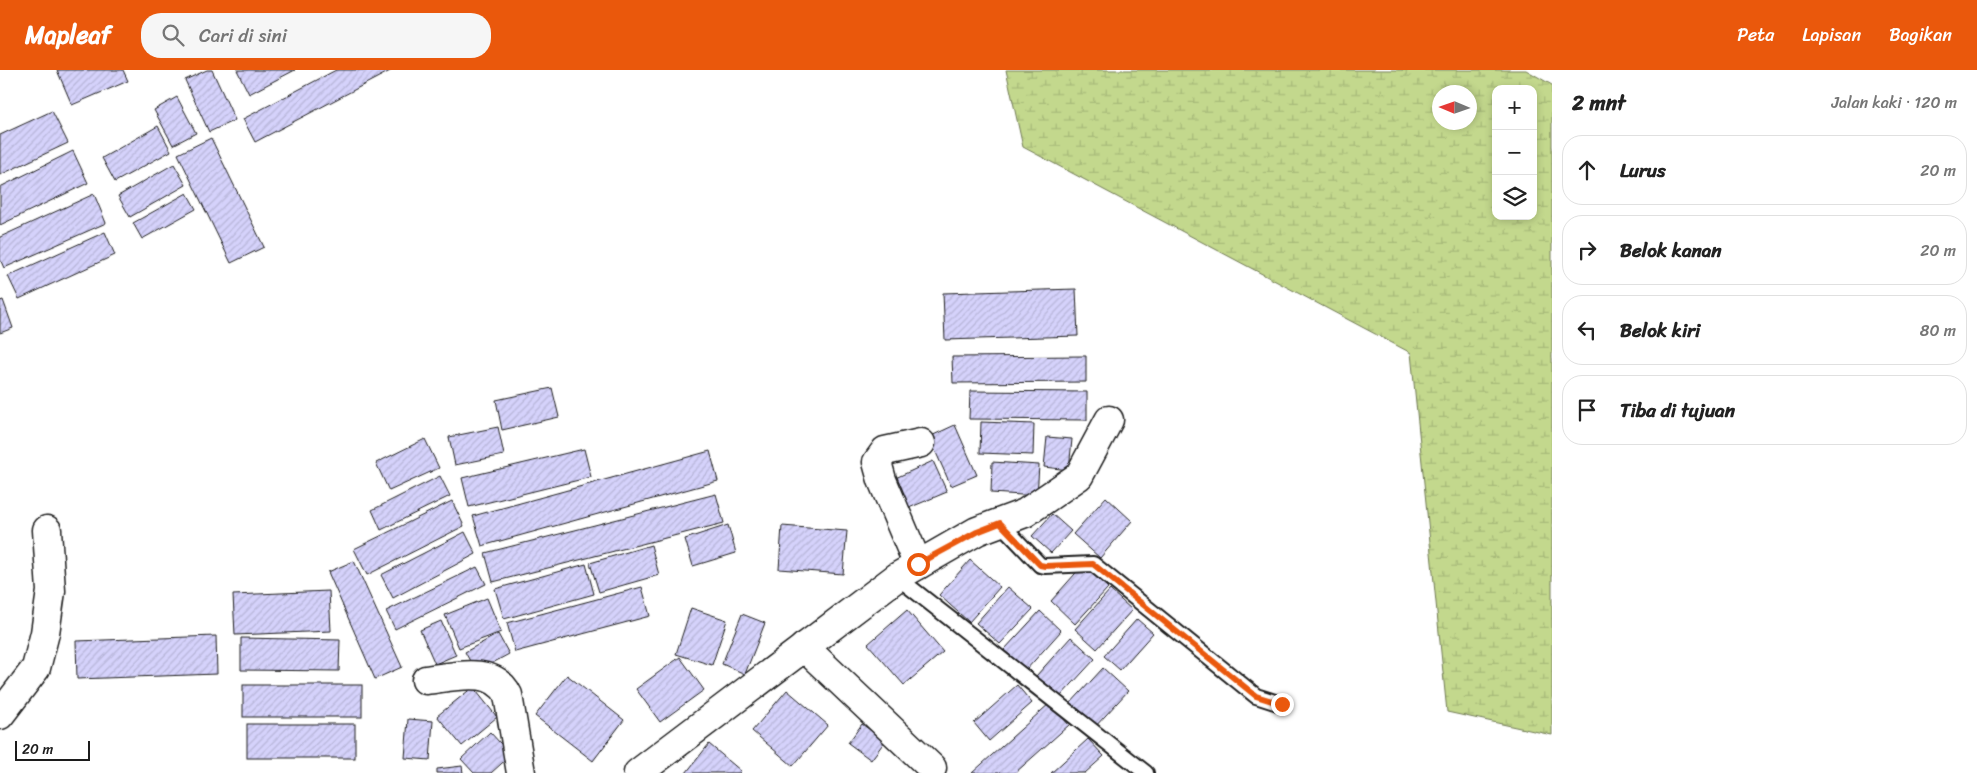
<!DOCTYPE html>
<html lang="id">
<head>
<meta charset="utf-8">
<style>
	body { margin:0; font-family:Sriracha,sans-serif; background:#f6f6f6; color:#222 }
	.controls { position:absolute; right:15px; top:15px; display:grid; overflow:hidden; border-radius:10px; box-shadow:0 2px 8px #0003 }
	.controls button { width:45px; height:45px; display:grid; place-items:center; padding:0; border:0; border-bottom:1px solid #e0e0e0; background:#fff; color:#222; font:25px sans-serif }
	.compass { position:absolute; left:1432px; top:15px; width:45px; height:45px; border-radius:50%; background:#fff; box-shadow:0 2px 8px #0003; rotate:272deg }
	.scale { position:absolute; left:15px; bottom:12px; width:75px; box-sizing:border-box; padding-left:5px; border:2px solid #1c1c1c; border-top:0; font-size:14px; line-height:18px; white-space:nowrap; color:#1c1c1c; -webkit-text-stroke:4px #fff; paint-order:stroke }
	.stop { position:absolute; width:15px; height:15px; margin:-11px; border:4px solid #ea580c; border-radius:50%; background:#fff }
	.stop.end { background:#ea580c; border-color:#fff; box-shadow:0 1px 5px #0008 }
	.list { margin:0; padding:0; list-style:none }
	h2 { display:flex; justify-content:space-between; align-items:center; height:65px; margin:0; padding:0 20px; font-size:21px }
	h2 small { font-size:16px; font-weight:400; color:#767676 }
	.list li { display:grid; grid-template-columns:32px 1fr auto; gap:15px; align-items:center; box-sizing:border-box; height:70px; margin:0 10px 10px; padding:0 10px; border:1px solid #e0e0e0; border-radius:20px }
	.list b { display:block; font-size:19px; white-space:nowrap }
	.list em { font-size:16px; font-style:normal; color:#767676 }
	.icon { flex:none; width:28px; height:28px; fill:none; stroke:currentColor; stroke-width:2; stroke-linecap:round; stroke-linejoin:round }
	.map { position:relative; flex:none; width:1552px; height:703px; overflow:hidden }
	header { display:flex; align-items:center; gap:30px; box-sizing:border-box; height:70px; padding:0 25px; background:#ea580c; color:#fff }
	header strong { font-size:24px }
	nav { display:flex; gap:28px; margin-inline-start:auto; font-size:18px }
	.search { width:350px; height:45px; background:#f6f6f6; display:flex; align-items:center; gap:12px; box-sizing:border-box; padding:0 18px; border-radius:20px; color:#767676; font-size:19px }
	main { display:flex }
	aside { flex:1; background:#fff }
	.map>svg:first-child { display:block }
</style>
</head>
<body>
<header>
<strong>Mapleaf</strong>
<div class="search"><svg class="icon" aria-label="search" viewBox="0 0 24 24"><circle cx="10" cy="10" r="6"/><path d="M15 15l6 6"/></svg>Cari di sini</div>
<nav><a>Peta</a><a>Lapisan</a><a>Bagikan</a></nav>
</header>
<main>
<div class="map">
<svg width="1552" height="703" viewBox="0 0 1552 703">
	<defs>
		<pattern id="wetland-marsh" width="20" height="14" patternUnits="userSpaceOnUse" patternTransform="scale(1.25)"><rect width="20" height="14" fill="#c3d88d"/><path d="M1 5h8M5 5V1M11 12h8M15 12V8" fill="none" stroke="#a7b979"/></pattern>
		<pattern id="building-hatch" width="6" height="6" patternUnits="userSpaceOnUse" patternTransform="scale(1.25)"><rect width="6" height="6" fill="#d5d2fb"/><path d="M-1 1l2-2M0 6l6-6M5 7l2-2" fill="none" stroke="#b6b4d7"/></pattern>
	</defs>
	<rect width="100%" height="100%" fill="#fff"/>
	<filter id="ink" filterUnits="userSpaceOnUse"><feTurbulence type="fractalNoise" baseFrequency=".02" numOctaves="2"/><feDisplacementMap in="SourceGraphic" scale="10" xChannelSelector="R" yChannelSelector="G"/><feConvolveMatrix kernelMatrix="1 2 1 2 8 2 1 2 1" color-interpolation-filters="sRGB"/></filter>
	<g filter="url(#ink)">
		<path fill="url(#wetland-marsh)" stroke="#707a54" fill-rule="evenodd" d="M 1006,0 L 1526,0 L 1552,15 L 1552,665 L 1447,642 L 1411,283 L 1023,77 ZM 1496,19 L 1533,19 L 1533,146 L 1496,146 ZM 1440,22 L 1470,22 L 1470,52 L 1440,52 Z"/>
		<g fill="url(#building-hatch)" stroke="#1c1c1c">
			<path d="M 57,0 L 123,0 L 128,11 L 72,35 Z"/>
			<path d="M 207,0 L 212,0 L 235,50 L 209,62 L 185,10 Z"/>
			<path d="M 237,0 L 295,0 L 249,24 Z"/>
			<path d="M 336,0 L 392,0 L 255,72 L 243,49 Z"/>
			<path d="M 177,27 L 196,63 L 173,75 L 154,40 Z"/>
			<path d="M 52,41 L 68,73 L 0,105 L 0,65 Z"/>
			<path d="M 158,56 L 171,81 L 115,112 L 102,88 Z"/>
			<path d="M 211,68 L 264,177 L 231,193 L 178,84 Z"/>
			<path d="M 73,81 L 88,113 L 0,155 L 0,117 Z"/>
			<path d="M 174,94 L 186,115 L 130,147 L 118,126 Z"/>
			<path d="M 187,123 L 196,139 L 142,169 L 133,153 Z"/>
			<path d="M 94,124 L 106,153 L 4,198 L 0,189 L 0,167 Z"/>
			<path d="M 105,162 L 115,185 L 19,229 L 8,206 Z"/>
			<path d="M 1076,219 L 1078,266 L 945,270 L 943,223 Z"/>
			<path d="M 3,230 L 13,258 L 0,263 L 0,231 Z"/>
			<path d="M 1086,286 L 1086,312 L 953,313 L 952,287 Z"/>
			<path d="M 552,318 L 559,347 L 502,360 L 496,330 Z"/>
			<path d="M 970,321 L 1087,322 L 1087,350 L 969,349 Z"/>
			<path d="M 981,352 L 1034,354 L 1033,385 L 980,383 Z"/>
			<path d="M 955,355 L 977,405 L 951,416 L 929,367 Z"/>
			<path d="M 498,357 L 504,385 L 455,395 L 449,367 Z"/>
			<path d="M 1047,367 L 1072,369 L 1069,400 L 1044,397 Z"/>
			<path d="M 425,369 L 439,398 L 389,421 L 376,393 Z"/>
			<path d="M 584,379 L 591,407 L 469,437 L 462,408 Z"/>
			<path d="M 710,381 L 718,411 L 482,476 L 473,446 Z"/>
			<path d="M 933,391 L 947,422 L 904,440 L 891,410 Z"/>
			<path d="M 992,392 L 1039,395 L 1037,426 L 991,423 Z"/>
			<path d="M 440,406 L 450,426 L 381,460 L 372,440 Z"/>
			<path d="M 716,424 L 724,453 L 493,512 L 485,483 Z"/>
			<path d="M 1106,427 L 1132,451 L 1100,488 L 1073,464 Z"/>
			<path d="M 452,431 L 464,456 L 367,505 L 354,479 Z"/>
			<path d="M 1052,444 L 1071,461 L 1051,483 L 1032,466 Z"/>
			<path d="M 728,455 L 736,483 L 693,496 L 685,469 Z"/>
			<path d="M 782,456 L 847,461 L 843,504 L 779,499 Z"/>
			<path d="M 465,462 L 476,484 L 393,528 L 381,505 Z"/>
			<path d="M 651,475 L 659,505 L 599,522 L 590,493 Z"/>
			<path d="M 970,490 L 1000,517 L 969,552 L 939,525 Z"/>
			<path d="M 354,491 L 402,597 L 375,609 L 328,502 Z"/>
			<path d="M 586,494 L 594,524 L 504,549 L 495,519 Z"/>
			<path d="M 1083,495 L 1108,518 L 1075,554 L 1051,531 Z"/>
			<path d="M 477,497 L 486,514 L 395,559 L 386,541 Z"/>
			<path d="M 642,517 L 650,546 L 515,582 L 507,553 Z"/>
			<path d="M 1008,517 L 1033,539 L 1000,574 L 976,553 Z"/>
			<path d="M 1110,520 L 1132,540 L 1097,579 L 1075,559 Z"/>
			<path d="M 329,521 L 331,561 L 235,565 L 233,525 Z"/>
			<path d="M 487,528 L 501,562 L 459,578 L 445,545 Z"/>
			<path d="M 691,538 L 727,550 L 712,595 L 676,584 Z"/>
			<path d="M 907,540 L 943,582 L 904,615 L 868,574 Z"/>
			<path d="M 1040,541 L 1061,561 L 1026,600 L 1004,580 Z"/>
			<path d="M 742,544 L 765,553 L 745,604 L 722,594 Z"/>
			<path d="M 1137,549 L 1153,563 L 1120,600 L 1104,586 Z"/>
			<path d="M 441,551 L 456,585 L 435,594 L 420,560 Z"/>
			<path d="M 498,564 L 509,584 L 476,602 L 465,582 Z"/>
			<path d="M 216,566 L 217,604 L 77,609 L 76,571 Z"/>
			<path d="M 1071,567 L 1095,589 L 1060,627 L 1036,606 Z"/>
			<path d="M 241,568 L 340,570 L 339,601 L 241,600 Z"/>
			<path d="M 680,587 L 704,620 L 660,652 L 636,619 Z"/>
			<path d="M 1103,598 L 1128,621 L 1094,658 L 1069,635 Z"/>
			<path d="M 567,605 L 624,650 L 593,691 L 535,646 Z"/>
			<rect x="243" y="615" width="119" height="32"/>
			<path d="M 1017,615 L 1032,633 L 989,671 L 974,653 Z"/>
			<path d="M 473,617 L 497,647 L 462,676 L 437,646 Z"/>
			<path d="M 787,620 L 828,655 L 793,696 L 752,661 Z"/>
			<path d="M 1050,633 L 1069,655 L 1015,703 L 972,703 Z"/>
			<path d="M 408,649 L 433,651 L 430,690 L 405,688 Z"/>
			<rect x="247" y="654" width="108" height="34"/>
			<path d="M 862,654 L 885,671 L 871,690 L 848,673 Z"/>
			<path d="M 490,662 L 511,685 L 491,703 L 474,703 L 461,689 Z"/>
			<path d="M 1088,669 L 1104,686 L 1085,703 L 1051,703 Z"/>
			<path d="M 709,674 L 741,701 L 739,703 L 686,703 Z"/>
			<path d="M 462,696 L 463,703 L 437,703 L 437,699 Z"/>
		</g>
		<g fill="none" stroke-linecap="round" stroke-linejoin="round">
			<g stroke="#1c1c1c" stroke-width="18">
				<g id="service">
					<path d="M 1000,453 L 1040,495 L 1045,496 L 1093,494 L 1256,626 L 1281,634"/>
					<path d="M 897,507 L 1146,703"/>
				</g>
			</g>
			<g stroke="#1c1c1c" stroke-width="31">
				<g id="minor">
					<path d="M 918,495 L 882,410 L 877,392 L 885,381 L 921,373"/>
					<path d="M 804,577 L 932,698"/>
					<path d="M 426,610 C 453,607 494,595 508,625 L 521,703"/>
					<path d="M 0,645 L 36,598 L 45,563 L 51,521 L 47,460"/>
					<path d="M 638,703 L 897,507 L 977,461 L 1025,443 L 1079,406 L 1109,350"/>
				</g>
			</g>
			<use href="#service" stroke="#fff" stroke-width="14"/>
			<use href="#minor" stroke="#fff" stroke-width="28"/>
		</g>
	</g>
	<g fill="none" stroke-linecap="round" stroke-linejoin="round" filter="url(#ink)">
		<path stroke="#ea580c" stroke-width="6" d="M 918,494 L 977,462 L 1000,453 L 1040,495 L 1045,496 L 1093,494 L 1256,626 L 1282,634"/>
	</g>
</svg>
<div class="controls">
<button>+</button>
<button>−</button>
<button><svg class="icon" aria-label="layers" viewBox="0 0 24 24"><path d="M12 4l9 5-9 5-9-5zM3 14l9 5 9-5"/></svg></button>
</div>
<svg class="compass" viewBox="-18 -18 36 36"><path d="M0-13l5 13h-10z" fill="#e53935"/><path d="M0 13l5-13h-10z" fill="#767676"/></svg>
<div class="scale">20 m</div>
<div class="stop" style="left:918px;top:494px"></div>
<div class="stop end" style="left:1282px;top:634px"></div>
</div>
<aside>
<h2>2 mnt<small>Jalan kaki · 120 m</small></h2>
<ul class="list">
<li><svg class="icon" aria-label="ahead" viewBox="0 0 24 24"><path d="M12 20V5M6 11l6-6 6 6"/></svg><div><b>Lurus</b></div><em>20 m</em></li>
<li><svg class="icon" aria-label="right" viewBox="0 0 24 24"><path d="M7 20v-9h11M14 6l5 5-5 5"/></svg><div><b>Belok kanan</b></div><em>20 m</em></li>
<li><svg class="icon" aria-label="left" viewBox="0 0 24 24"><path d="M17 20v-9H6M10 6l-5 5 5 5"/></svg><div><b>Belok kiri</b></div><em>80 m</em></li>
<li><svg class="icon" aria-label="arrive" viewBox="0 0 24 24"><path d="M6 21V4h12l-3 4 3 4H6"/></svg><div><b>Tiba di tujuan</b></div></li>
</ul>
</aside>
</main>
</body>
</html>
